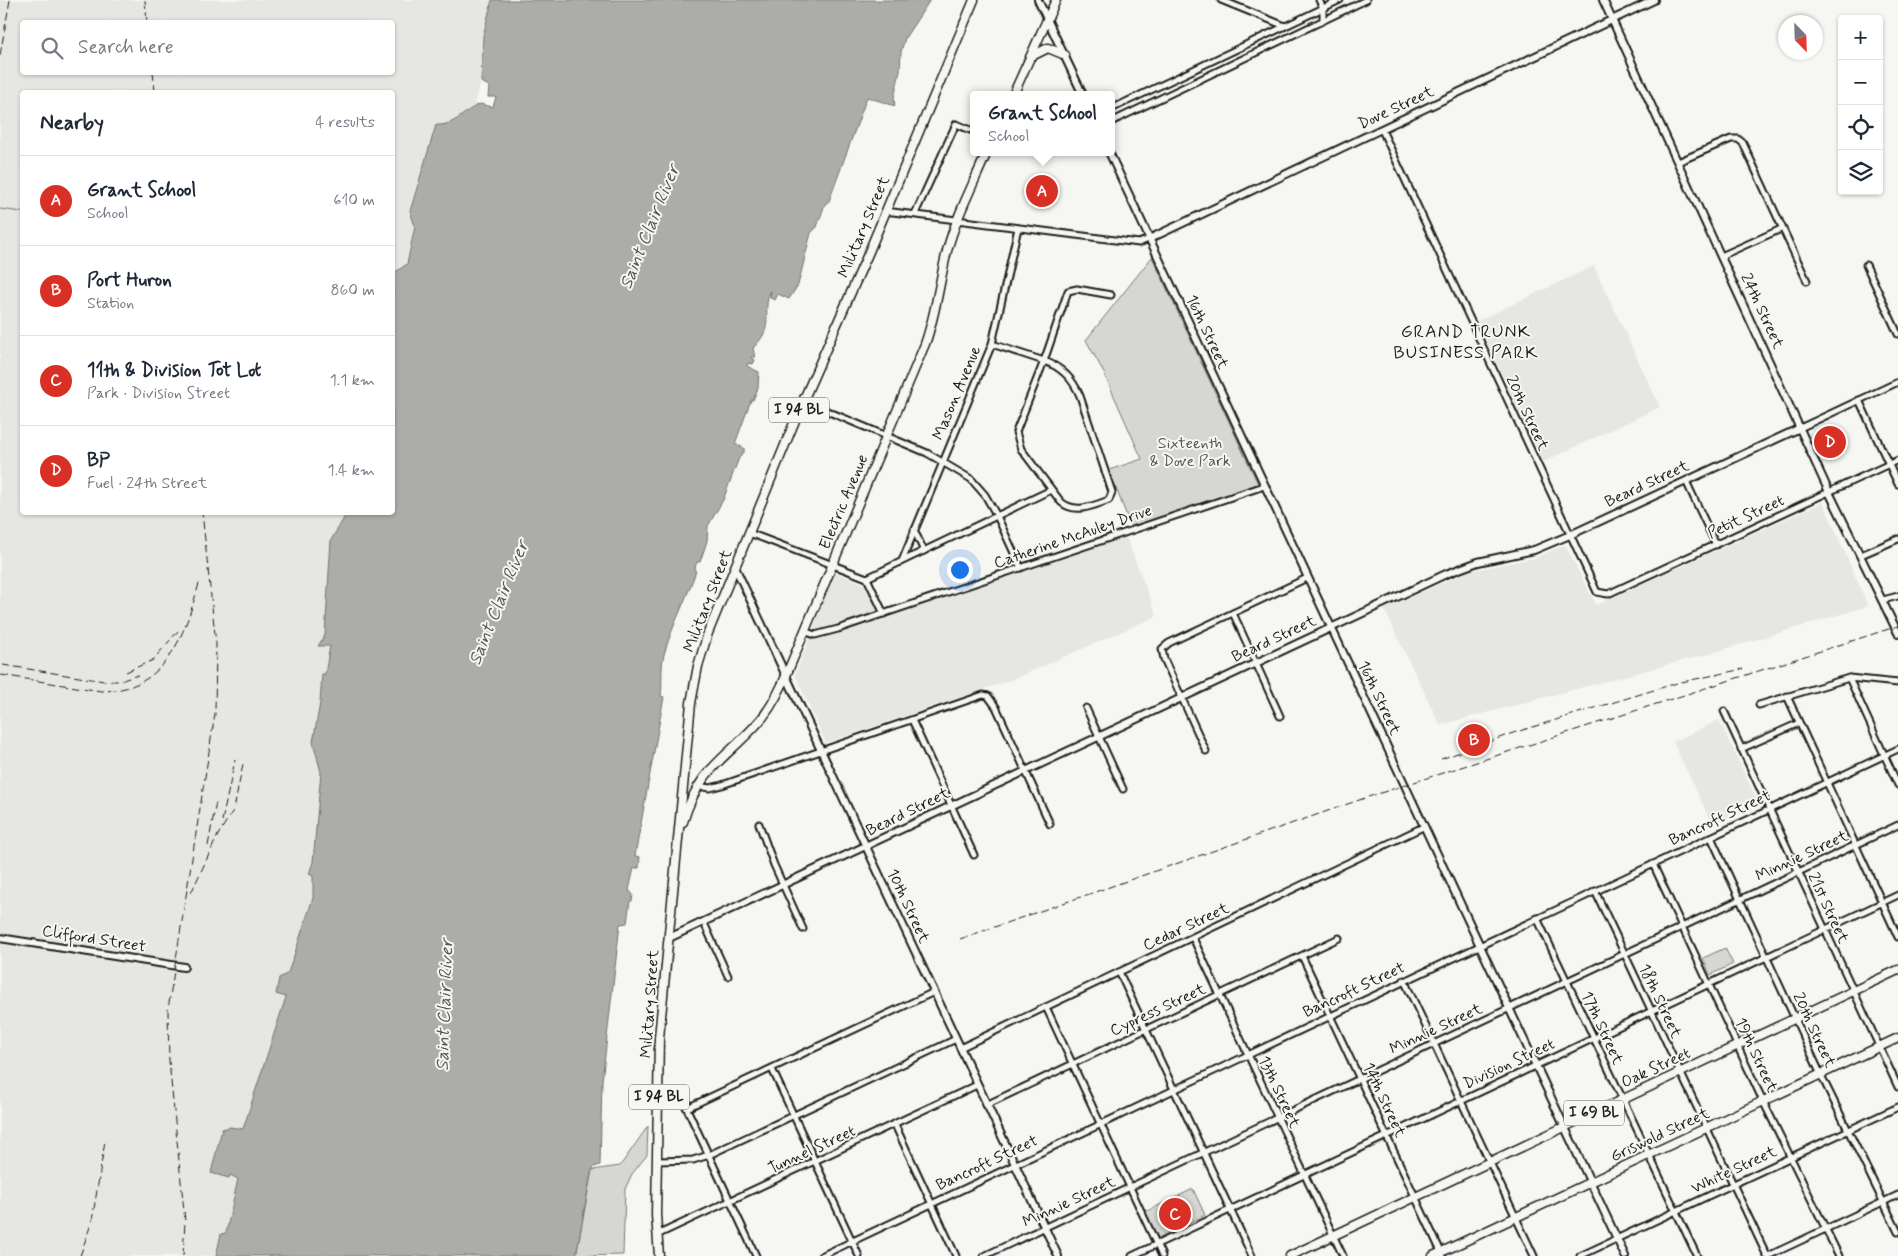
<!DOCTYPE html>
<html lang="en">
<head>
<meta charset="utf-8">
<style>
	body { margin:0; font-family:Mynerve,sans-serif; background:#f6f6f7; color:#1f2937 }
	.controls { position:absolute; right:15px; top:15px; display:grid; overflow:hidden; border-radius:5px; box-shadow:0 1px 4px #0004 }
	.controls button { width:45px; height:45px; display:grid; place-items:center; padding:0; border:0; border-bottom:1px solid #e0e1e3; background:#fff; color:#1f2937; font:25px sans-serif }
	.compass { position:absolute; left:1778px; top:15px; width:45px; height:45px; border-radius:50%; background:#fff; box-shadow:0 1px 4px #0004; rotate:157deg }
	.you { position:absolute; left:959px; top:569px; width:18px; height:18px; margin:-12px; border:4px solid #fff; border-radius:50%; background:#1a73e8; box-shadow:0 0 0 8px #1a73e833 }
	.badge { display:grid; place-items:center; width:32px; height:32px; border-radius:50%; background:#d93025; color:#fff; font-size:16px; font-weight:700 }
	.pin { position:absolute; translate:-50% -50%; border:2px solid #fff; box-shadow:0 1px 5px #0006 }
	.popup { position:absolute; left:970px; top:91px; width:145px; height:65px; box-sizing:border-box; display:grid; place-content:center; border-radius:5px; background:#fff; filter:drop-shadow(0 1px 4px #0005); font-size:16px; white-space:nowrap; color:#747a83 }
	.popup b { font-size:19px; color:#1f2937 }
	.popup::after { content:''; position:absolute; left:50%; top:100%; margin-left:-10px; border:10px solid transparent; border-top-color:#fff }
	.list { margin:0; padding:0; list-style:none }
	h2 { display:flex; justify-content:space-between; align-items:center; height:65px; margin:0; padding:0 20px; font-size:21px }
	h2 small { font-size:16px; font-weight:400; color:#747a83 }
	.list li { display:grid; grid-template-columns:32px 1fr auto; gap:15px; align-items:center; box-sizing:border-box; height:90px; padding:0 20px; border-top:1px solid #e0e1e3 }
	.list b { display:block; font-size:19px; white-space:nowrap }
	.list p { margin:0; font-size:16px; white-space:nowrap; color:#747a83 }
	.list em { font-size:16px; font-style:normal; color:#747a83 }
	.icon { flex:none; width:28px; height:28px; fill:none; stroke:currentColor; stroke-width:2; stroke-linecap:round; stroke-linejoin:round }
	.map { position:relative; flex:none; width:1898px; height:1256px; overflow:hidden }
	.search { position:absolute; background:#fff; box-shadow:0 1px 4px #0004; left:20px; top:20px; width:375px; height:55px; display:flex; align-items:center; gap:12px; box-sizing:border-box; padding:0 18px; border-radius:5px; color:#747a83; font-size:19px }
	.panel { position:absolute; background:#fff; box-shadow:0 1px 4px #0004; left:20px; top:90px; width:375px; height:425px; border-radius:5px }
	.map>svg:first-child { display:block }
</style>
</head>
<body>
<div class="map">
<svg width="1898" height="1256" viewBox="0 0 1898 1256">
	<rect width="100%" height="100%" fill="#f6f6f2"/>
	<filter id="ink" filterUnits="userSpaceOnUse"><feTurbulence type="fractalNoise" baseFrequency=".02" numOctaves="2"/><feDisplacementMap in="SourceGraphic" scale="10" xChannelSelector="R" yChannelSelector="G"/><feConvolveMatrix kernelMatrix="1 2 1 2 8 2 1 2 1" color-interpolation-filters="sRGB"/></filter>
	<g filter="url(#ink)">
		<g fill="#e6e6e2" fill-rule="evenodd">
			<path d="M 0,0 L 492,0 L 483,36 L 481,82 L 474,106 L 457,121 L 444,125 L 410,211 L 415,226 L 407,264 L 393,274 L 393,277 L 392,92 L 22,92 L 22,512 L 347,513 L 331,540 L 325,635 L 318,645 L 331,645 L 324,674 L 322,674 L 319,759 L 321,772 L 313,862 L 310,874 L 313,876 L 313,898 L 291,959 L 286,997 L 243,1130 L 230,1127 L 229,1177 L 229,1175 L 238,1179 L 226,1233 L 221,1234 L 216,1256 L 0,1256 ZM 22,22 L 392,22 L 392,72 L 22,72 Z"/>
			<path d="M 1594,266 L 1660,407 L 1543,462 L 1477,321 Z"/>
			<path d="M 1823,502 L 1868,606 L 1712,653 L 1440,725 L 1384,609 L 1469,571 L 1535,558 L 1565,545 L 1596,605 Z"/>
			<path d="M 1126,537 L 1157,616 L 1011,680 L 826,743 L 795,675 L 835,572 L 864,584 L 881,616 Z"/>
			<path d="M 1719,720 L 1759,804 L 1713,826 L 1673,742 Z"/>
		</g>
		<g fill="#d6d6d2" stroke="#797977">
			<path d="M 1152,257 L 1258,484 L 1131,527 L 1109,470 L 1142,459 L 1103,371 L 1086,340 Z"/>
			<path d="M 1725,948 L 1733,964 L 1710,975 L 1703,958 Z"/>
			<path d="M 648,1126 L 647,1155 L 632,1174 L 625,1189 L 623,1255 L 576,1256 L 592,1170 L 620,1166 Z"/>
			<path d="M 1193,1189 L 1205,1215 L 1158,1238 L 1145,1212 Z"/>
		</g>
		<path fill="#acaca9" stroke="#727271" d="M 492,0 L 930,0 L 905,38 L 901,52 L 900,71 L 894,98 L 895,106 L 867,97 L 829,201 L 825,204 L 817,227 L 811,233 L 798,285 L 789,299 L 778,294 L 775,300 L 770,298 L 771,290 C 760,314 777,325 753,348 L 755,358 L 752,356 L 751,358 L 755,360 L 753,364 L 748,363 L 747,366 L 759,372 L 758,388 L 753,400 L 751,400 L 735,444 L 744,448 L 744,453 L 739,458 L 723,500 L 708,526 L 707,541 L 700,562 L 697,562 L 694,570 L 696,571 C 687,598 673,624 665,651 C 660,667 663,680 661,696 L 664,697 L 635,856 L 640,857 L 639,868 L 634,868 L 629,890 L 633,895 L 632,901 L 630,901 L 627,923 L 620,924 L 602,1081 L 600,1165 L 594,1167 L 591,1173 L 576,1256 L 216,1256 L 221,1234 L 226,1233 L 238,1179 L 230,1175 L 229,1178 L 211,1173 L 222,1129 L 230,1127 L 243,1129 L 286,997 L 276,994 L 279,978 L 288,973 L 313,898 L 313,876 L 309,874 L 313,862 L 321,772 L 313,742 L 320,703 L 322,674 L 325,674 L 330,646 L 318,646 L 325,635 L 331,540 L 347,513 L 392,512 L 393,277 L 393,274 L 407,264 L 415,226 L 410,211 L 436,125 C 456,126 463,111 480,104 L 493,107 L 496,97 L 488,97 L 489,86 L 481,82 L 483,36 Z"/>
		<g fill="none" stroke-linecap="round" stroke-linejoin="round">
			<path stroke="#727271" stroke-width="1" d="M 0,209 L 22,212"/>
			<g stroke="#1c1c1c" stroke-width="9">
				<g id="minor">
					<path d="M 1221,0 L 1285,26"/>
					<path d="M 1319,0 L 1323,8 L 1323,20"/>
					<path d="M 1111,109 L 1340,0"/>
					<path d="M 1111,122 L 1366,0"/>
					<path d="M 1382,130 L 1597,592 L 1608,594 L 1898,460"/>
					<path d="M 1678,162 L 1731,139 L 1738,139 L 1743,143 L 1807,281"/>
					<path d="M 885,211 L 1139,243 L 1149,239"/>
					<path d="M 915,214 L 956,124 L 973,131"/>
					<path d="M 1721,256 L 1781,229"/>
					<path d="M 1866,265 L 1898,334"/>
					<path d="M 992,344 L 1044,361 C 1062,367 1073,379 1080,396 L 1112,492 L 1109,500 C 1093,506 1075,514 1061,502 L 1021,449 L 1016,432 L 1044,361 L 1068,291 L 1077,289 L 1111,295"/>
					<path d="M 1859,400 L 1898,484"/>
					<path d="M 803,401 L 927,453 L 971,479 L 985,495 L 997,516 L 1021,568"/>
					<path d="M 1800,428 L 1898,382"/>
					<path d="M 1686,481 L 1716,545"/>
					<path d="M 914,530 L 924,551"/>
					<path d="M 749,533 L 867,578"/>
					<path d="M 1861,555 L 1898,539"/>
					<path d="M 902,561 L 992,344 L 1018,228"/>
					<path d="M 867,578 L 1051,490"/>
					<path d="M 867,578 L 884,614"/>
					<path d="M 1883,600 L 1898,596"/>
					<path d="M 1233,613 L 1280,716"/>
					<path d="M 804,631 L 815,635 L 838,629 L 1264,486"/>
					<path d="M 1849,678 L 1898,785"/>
					<path d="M 1787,696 L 1898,937"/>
					<path d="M 1759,705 L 1849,678 L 1898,683"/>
					<path d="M 1086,708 L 1123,789"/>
					<path d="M 1724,711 L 1898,1087"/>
					<path d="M 912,720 L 974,855"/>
					<path d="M 1741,749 L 1799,723"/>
					<path d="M 1206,751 L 1164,659 L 1162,649 L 1169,643 L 1307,578"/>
					<path d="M 698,786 L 710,788 L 722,785 L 983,695 L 988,696 L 996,707 L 1050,824"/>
					<path d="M 759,824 L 774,865 L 803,929"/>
					<path d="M 1711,837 L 1821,1075 L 1898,1232"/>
					<path d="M 1653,864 L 1763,1101 L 1839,1256"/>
					<path d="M 1595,891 L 1767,1256"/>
					<path d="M 1537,918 L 1697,1256"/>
					<path d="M 704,923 L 728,976"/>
					<path d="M 1193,938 L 1343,1256"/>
					<path d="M 1302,956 L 1443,1256"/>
					<path d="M 1119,972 L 1252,1256"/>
					<path d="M 1404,980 L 1534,1256"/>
					<path d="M 1046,1007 L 1162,1256"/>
					<path d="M 960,1048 L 1423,827"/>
					<path d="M 772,1069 L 859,1256"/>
					<path d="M 681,1096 L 756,1256"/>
					<path d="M 986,1105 L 1339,938"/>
					<path d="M 687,1108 L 934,992"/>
					<path d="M 895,1125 L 956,1256"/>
					<path d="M 658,1161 L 693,1160 L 709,1155 L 956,1039"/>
					<path d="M 657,1235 L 977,1085"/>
					<path d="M 821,1256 L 1898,749"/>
					<path d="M 984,1256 L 1898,825"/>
					<path d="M 1132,1256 L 1898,895"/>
					<path d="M 1580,1256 L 1898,1107"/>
					<path d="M 1768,1256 L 1898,1195"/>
				</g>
			</g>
			<g stroke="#1c1c1c" stroke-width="10">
				<g id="tertiary">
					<path d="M 1038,0 L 1083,95"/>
					<path d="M 1603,0 L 1829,492 L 1898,633"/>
					<path d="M 1109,152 L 1625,1256"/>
					<path d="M 1149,239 L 1654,0"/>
					<path d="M 735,567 L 1058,1256"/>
					<path d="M 0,938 L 184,967"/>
					<path d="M 669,938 L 1446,574 L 1478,562 L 1534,550 L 1570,535 L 1800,428"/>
				</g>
			</g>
			<g stroke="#1c1c1c" stroke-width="11">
				<g id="primary">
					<path d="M 1032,56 L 1048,48 L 1065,55"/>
					<path d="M 1013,95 L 1056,0"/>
					<path d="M 683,822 C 699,769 722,762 756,725 C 768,713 776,698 783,683 L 925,344 C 936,314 939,283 947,251 C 956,217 973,185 987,152"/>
					<path d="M 659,1256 L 656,1215 L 659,1038 L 691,703 L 698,666 L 708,633 L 803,401 L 868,254 L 974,0"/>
					<path d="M 1290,1256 L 1898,970"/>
					<path d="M 1433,1256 L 1898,1038"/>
				</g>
			</g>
			<use href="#minor" stroke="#f6f6f2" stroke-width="5"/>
			<use href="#tertiary" stroke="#f6f6f2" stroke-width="6"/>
			<use href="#primary" stroke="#f6f6f2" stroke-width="8"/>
			<g stroke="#1c1c1c" stroke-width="1" stroke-dasharray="8 4" stroke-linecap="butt">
				<path d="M 145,0 L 147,22"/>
				<path d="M 0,55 L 10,0"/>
				<path d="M 153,72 L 155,92"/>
				<path d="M 3,665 L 104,681 L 120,681 L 138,675"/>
				<path d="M 126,672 L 153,660 L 178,631"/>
				<path d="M 1,675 L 101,691 C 168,691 185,633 200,580"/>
				<path d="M 1441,759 L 1513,733 L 1677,683 L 1743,669"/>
				<path d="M 222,821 L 235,760"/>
				<path d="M 208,846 L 216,802"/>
				<path d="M 191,893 L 218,835 L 234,809 L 243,764"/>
				<path d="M 960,939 L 1365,798 L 1898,626"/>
				<path d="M 80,1256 L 92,1221 L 105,1141"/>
				<path d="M 183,1256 L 185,1221 L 169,1061 L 168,1009 L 215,714 L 216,644 L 202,512"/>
			</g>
		</g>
	</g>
	<g text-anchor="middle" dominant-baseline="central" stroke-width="4" stroke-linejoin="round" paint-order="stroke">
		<g fill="#f6f6f2" stroke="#5d5d5c" stroke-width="1">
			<rect x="769" y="397.5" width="60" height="25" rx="4"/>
			<rect x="629" y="1084.5" width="60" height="25" rx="4"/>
			<rect x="1564" y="1100.5" width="60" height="25" rx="4"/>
		</g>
		<g font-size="15" font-weight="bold" fill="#1c1c1c">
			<text x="799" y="410">I 94 BL</text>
			<text x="659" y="1097">I 94 BL</text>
			<text x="1594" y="1113">I 69 BL</text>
		</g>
		<g font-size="16" fill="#1c1c1c" stroke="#f6f6f2">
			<text transform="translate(1396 108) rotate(-25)">Dove Street</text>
			<text transform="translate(864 227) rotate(-67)">Military Street</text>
			<text transform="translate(1762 311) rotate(65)">24th Street</text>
			<text transform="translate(1207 332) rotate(65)">16th Street</text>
			<text transform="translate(957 393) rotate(-67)">Mason Avenue</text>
			<text transform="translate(1527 413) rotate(65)">20th Street</text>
			<text transform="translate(1647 484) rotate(-25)">Beard Street</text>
			<text transform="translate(844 502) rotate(-67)">Electric Avenue</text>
			<text transform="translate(1746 517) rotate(-25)">Petit Street</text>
			<text transform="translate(1073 537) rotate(-19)">Catherine McAuley Drive</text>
			<text transform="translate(708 601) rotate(-69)">Military Street</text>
			<text transform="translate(1274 639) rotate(-25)">Beard Street</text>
			<text transform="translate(1379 698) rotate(65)">16th Street</text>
			<text transform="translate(908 812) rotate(-26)">Beard Street</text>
			<text transform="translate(1720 818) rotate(-25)">Bancroft Street</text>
			<text transform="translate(1802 856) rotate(-25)">Minnie Street</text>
			<text transform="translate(908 906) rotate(65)">10th Street</text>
			<text transform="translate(1828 908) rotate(65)">21st Street</text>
			<text transform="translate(1186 927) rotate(-25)">Cedar Street</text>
			<text transform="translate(94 939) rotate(9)">Clifford Street</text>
			<text transform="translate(1354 990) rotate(-25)">Bancroft Street</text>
			<text transform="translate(1660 1001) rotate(65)">18th Street</text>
			<text transform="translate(650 1004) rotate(-86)">Military Street</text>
			<text transform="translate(1158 1010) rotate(-25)">Cypress Street</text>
			<text transform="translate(1602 1028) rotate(65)">17th Street</text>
			<text transform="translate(1436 1029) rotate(-25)">Minnie Street</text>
			<text transform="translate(1814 1030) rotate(65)">20th Street</text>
			<text transform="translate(1756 1055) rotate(65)">19th Street</text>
			<text transform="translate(1509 1064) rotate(-25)">Division Street</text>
			<text transform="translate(1656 1068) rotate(-25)">Oak Street</text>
			<text transform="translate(1279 1092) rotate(65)">13th Street</text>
			<text transform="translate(1384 1100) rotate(65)">14th Street</text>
			<text transform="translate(1660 1135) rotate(-25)">Griswold Street</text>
			<text transform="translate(812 1150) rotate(-25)">Tunnel Street</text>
			<text transform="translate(987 1163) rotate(-25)">Bancroft Street</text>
			<text transform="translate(1734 1170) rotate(-25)">White Street</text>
			<text transform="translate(1069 1202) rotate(-25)">Minnie Street</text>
		</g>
		<g font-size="16" fill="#545453" stroke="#f6f6f2">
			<text x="1190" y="443">Sixteenth<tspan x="1190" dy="18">&amp; Dove Park</tspan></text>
		</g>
		<g font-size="18" font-style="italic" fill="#565654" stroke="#f6f6f2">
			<text transform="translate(650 227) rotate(-68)">Saint Clair River</text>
			<text transform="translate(499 603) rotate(-68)">Saint Clair River</text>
			<text transform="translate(445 1005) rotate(-88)">Saint Clair River</text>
		</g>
		<g font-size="18" letter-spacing="1" fill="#1c1c1c" stroke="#f6f6f2">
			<text x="1466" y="332">GRAND TRUNK<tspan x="1466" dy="21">BUSINESS PARK</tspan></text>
		</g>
	</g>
</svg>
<div class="controls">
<button>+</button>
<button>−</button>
<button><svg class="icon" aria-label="locate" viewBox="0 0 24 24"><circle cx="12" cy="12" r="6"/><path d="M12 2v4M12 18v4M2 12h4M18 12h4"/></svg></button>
<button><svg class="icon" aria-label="layers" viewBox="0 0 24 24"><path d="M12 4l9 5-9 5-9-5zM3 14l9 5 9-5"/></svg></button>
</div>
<svg class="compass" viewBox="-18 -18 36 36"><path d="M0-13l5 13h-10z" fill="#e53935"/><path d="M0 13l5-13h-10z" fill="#747a83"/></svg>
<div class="you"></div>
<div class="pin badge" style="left:1042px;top:191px">A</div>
<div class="popup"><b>Grant School</b>School</div>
<div class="pin badge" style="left:1474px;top:740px">B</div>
<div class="pin badge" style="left:1175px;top:1214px">C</div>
<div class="pin badge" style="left:1830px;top:442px">D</div>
<div class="search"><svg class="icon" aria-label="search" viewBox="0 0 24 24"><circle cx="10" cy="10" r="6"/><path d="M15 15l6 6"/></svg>Search here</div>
<section class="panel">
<h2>Nearby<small>4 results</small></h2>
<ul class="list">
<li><span class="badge">A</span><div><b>Grant School</b><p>School</p></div><em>610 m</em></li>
<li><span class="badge">B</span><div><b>Port Huron</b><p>Station</p></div><em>860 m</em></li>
<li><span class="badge">C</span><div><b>11th &amp; Division Tot Lot</b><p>Park · Division Street</p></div><em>1.1 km</em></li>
<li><span class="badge">D</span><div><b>BP</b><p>Fuel · 24th Street</p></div><em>1.4 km</em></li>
</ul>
</section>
</div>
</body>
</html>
